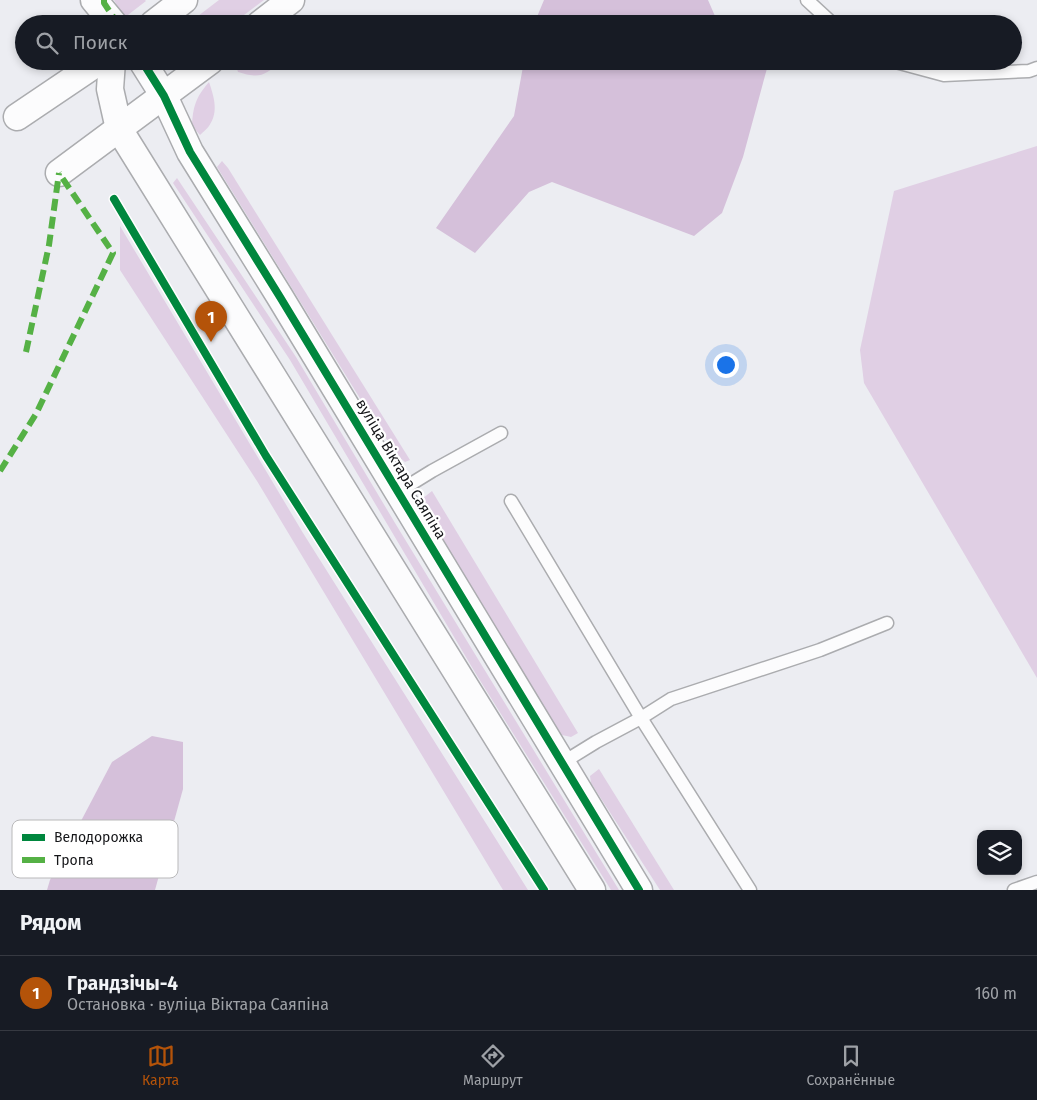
<!DOCTYPE html>
<html lang="ru">
<head>
<meta charset="utf-8">
<style>
	body { margin:0; font-family:"Fira Sans",sans-serif; background:#242831; color:#f1f3f6 }
	.controls { position:absolute; right:15px; bottom:15px; display:grid; overflow:hidden; border-radius:10px; box-shadow:0 2px 8px #0003 }
	.controls button { width:45px; height:45px; display:grid; place-items:center; padding:0; border:0; border-bottom:1px solid #363941; background:#171b24; color:#f1f3f6; font:25px sans-serif }
	.you { position:absolute; left:725px; top:364px; width:18px; height:18px; margin:-12px; border:4px solid #fff; border-radius:50%; background:#1a73e8; box-shadow:0 0 0 8px #1a73e833 }
	.badge { display:grid; place-items:center; width:32px; height:32px; border-radius:50%; background:#b45309; color:#fff; font-size:16px; font-weight:700 }
	.pin { position:absolute; translate:-50% -41px; filter:drop-shadow(0 1px 2px #0008) }
	.pin::after { content:''; position:absolute; top:26px; width:18px; height:15px; background:inherit; clip-path:polygon(0 0,100% 0,50% 100%) }
	.list { margin:0; padding:0; list-style:none }
	h2 { display:flex; justify-content:space-between; align-items:center; height:65px; margin:0; padding:0 20px; font-size:21px }
	h2 small { font-size:16px; font-weight:400; color:#9ea1a6 }
	.list li { display:grid; grid-template-columns:32px 1fr auto; gap:15px; align-items:center; box-sizing:border-box; height:75px; padding:0 20px; border-top:1px solid #363941 }
	.list b { display:block; font-size:19px; white-space:nowrap }
	.list p { margin:0; font-size:16px; white-space:nowrap; color:#9ea1a6 }
	.list em { font-size:16px; font-style:normal; color:#9ea1a6 }
	.icon { flex:none; width:28px; height:28px; fill:none; stroke:currentColor; stroke-width:2; stroke-linecap:round; stroke-linejoin:round }
	.map { position:relative; flex:none; width:1037px; height:890px; overflow:hidden }
	.search { position:absolute; background:#171b24; box-shadow:0 2px 8px #0003; left:15px; right:15px; top:15px; height:55px; display:flex; align-items:center; gap:12px; box-sizing:border-box; padding:0 18px; border-radius:28px; color:#9ea1a6; font-size:19px }
	.sheet { height:140px; background:#171b24 }
	nav { display:flex; justify-content:space-around; align-items:center; box-sizing:border-box; height:70px; border-top:1px solid #363941; background:#171b24; font-size:14px; color:#9ea1a6 }
	nav a { display:grid; justify-items:center; gap:2px }
	nav .on { color:#b45309 }
	.map>svg:first-child { display:block }
</style>
</head>
<body>
<div class="map">
<svg width="1037" height="890" viewBox="0 0 1037 890">
	<rect width="100%" height="100%" fill="#ecedf2"/>
	<g fill="#e0cfe4">
		<path d="M 114,0 L 145,0 L 146,1 L 124,18 Z"/>
		<path d="M 219,0 L 264,0 L 232,24 L 204,24 L 198,16 Z"/>
		<path d="M 237,61 L 282,61 C 263,76 261,79 238,72 L 235,63 Z"/>
		<path d="M 209,82 C 214,97 219,112 209,126 C 207,129 203,132 200,135 L 192,126 C 193,106 196,97 209,82 Z"/>
		<path d="M 1037,146 L 1037,678 L 864,383 L 860,350 L 894,191 Z"/>
		<path d="M 222,161 L 228,168 L 410,460 L 405,462 L 399,457 L 374,421 L 217,167 Z"/>
		<path d="M 177,178 L 296,357 L 395,523 L 619,890 L 611,890 L 476,674 L 290,360 L 173,183 Z"/>
		<path d="M 120,226 L 303,533 L 528,890 L 503,890 L 257,481 L 120,270 Z"/>
		<path d="M 432,491 L 578,733 L 571,737 L 562,735 L 541,707 L 420,507 L 422,499 Z"/>
		<path d="M 599,769 L 674,890 L 660,890 L 591,783 L 590,776 Z"/>
	</g>
	<g fill="#d5c0da">
		<path d="M 544,0 L 708,0 L 718,23 L 719,24 L 534,24 Z"/>
		<path d="M 524,61 L 769,61 L 743,157 L 722,213 L 694,236 L 552,182 L 529,192 L 475,253 L 436,228 L 514,116 Z"/>
		<path d="M 152,736 L 183,742 L 183,789 L 155,890 L 47,890 L 50,880 L 112,762 Z"/>
	</g>
	<g fill="none" stroke-linecap="round" stroke-linejoin="round">
		<g stroke="#abacaf" stroke-width="15">
			<g id="lane">
				<path d="M 807,0 L 833,24"/>
				<path d="M 892,61 L 944,75 L 1029,71 L 1037,68"/>
				<path d="M 398,492 L 432,471 L 501,433"/>
				<path d="M 511,501 L 641,718 L 750,890"/>
				<path d="M 562,763 L 596,742 L 641,718 L 671,699 L 820,650 L 887,623"/>
				<path d="M 1014,890 L 1037,882"/>
			</g>
		</g>
		<g stroke="#abacaf" stroke-width="29">
			<g id="street">
				<path d="M 94,0 L 114,24"/>
				<path d="M 153,24 L 184,0"/>
				<path d="M 260,24 L 291,0"/>
				<path d="M 112,61 L 110,89 L 119,129 L 592,890"/>
				<path d="M 142,61 L 164,96 L 190,152 L 280,297 L 639,890"/>
				<path d="M 17,117 L 100,61"/>
				<path d="M 59,173 L 210,61"/>
			</g>
		</g>
		<use href="#lane" stroke="#fcfcfd" stroke-width="12"/>
		<use href="#street" stroke="#fcfcfd" stroke-width="26"/>
		<g stroke="#55b145" stroke-width="6" stroke-dasharray="12 6" stroke-linecap="butt">
			<path d="M 104,0 L 104,3 L 118,24"/>
			<path d="M 26,352 L 49,245 L 59,173"/>
			<path d="M 0,471 L 36,414 L 113,253 L 59,173"/>
		</g>
		<g stroke="#fff" stroke-width="11">
			<g id="cycleway">
				<path d="M 142,61 L 164,96 L 190,152 L 280,297 L 639,890"/>
				<path d="M 114,199 L 266,456 L 544,890"/>
			</g>
		</g>
		<use href="#cycleway" stroke="#00873e" stroke-width="8"/>
	</g>
	<g text-anchor="middle" dominant-baseline="central" stroke-width="4.5" stroke-linejoin="round" paint-order="stroke">
		<g font-size="15" fill="#151619" stroke="#fff">
			<text transform="translate(401 469) rotate(59)">вуліца Віктара Саяпіна</text>
		</g>
	</g>
	<rect x="12" y="820" width="166" height="58" rx="8" fill="#fff" stroke="#b9b9ba" stroke-width="1"/>
	<rect x="22" y="834" width="23" height="7" fill="#00873e"/>
	<rect x="22" y="857" width="23" height="6" fill="#55b145"/>
	<g font-size="14" fill="#151619">
		<text x="54" y="842">Велодорожка</text>
		<text x="54" y="865">Тропа</text>
	</g>
</svg>
<div class="controls">
<button><svg class="icon" aria-label="layers" viewBox="0 0 24 24"><path d="M12 4l9 5-9 5-9-5zM3 14l9 5 9-5"/></svg></button>
</div>
<div class="you"></div>
<div class="pin badge" style="left:211px;top:342px">1</div>
<div class="search"><svg class="icon" aria-label="search" viewBox="0 0 24 24"><circle cx="10" cy="10" r="6"/><path d="M15 15l6 6"/></svg>Поиск</div>
</div>
<section class="sheet">
<h2>Рядом<small></small></h2>
<ul class="list">
<li><span class="badge">1</span><div><b>Грандзічы-4</b><p>Остановка · вуліца Віктара Саяпіна</p></div><em>160 m</em></li>
</ul>
</section>
<nav>
<a class="on"><svg class="icon" aria-label="map" viewBox="0 0 24 24"><path d="M3 6l6-2 6 2 6-2v14l-6 2-6-2-6 2zM9 4v14M15 6v14"/></svg>Карта</a>
<a><svg class="icon" aria-label="directions" viewBox="0 0 24 24"><path d="M12 3l9 9-9 9-9-9zM9 14v-3h6M13 9l2 2-2 2"/></svg>Маршрут</a>
<a><svg class="icon" aria-label="saved" viewBox="0 0 24 24"><path d="M7 4h10v16l-5-4-5 4z"/></svg>Сохранённые</a>
</nav>
</body>
</html>
